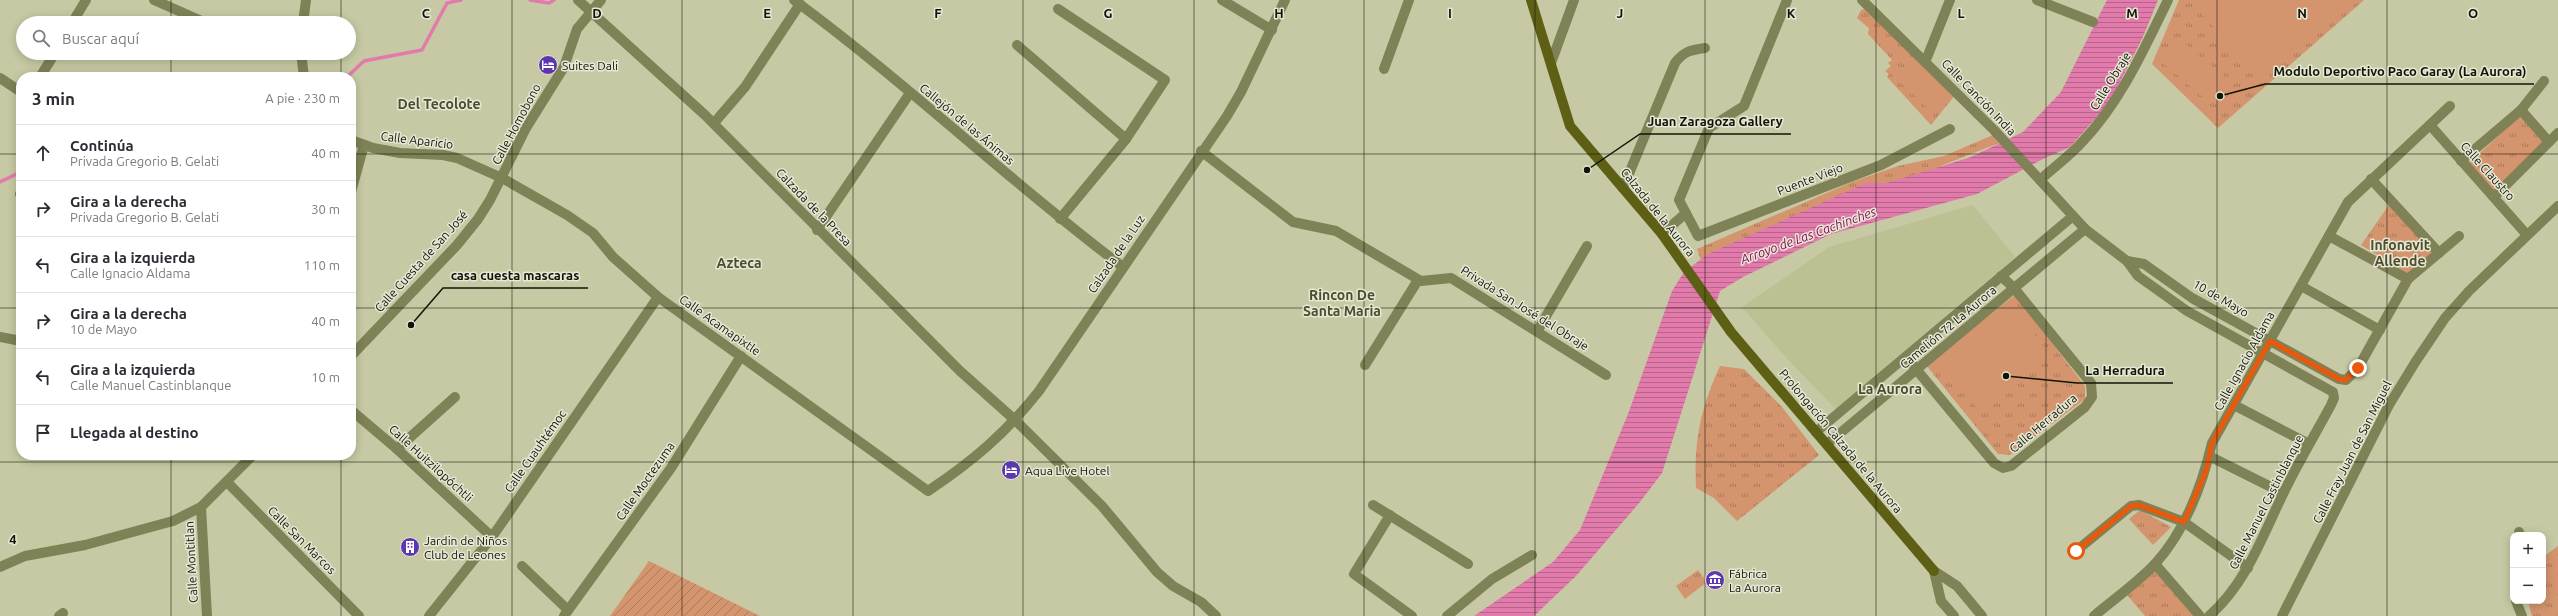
<!DOCTYPE html>
<html lang="es">
<head>
<meta charset="utf-8">
<style>
	body { margin:0; font-family:Ubuntu,sans-serif; background:#f7f7f7; color:#2b2b33 }
	.controls { position:absolute; right:12px; bottom:12px; display:grid; overflow:hidden; border-radius:8px; box-shadow:0 2px 10px #0003 }
	.controls button { width:36px; height:36px; display:grid; place-items:center; padding:0; border:0; border-bottom:1px solid #e1e1e2; background:#fff; color:#2b2b33; font:20px sans-serif }
	.stop { position:absolute; width:12px; height:12px; margin:-9px; border:3px solid #ea580c; border-radius:50%; background:#fff }
	.stop.end { background:#ea580c; border-color:#fff; box-shadow:0 1px 4px #0008 }
	.list { margin:0; padding:0; list-style:none }
	h2 { display:flex; justify-content:space-between; align-items:center; height:52px; margin:0; padding:0 16px; font-size:17px }
	h2 small { font-size:13px; font-weight:400; color:#7c7c81 }
	.list li { display:grid; grid-template-columns:26px 1fr auto; gap:12px; align-items:center; box-sizing:border-box; height:56px; padding:0 16px; border-top:1px solid #e1e1e2 }
	.list b { display:block; font-size:15px; white-space:nowrap }
	.list p { margin:0; font-size:13px; white-space:nowrap; color:#7c7c81 }
	.list em { font-size:13px; font-style:normal; color:#7c7c81 }
	.icon { flex:none; width:22px; height:22px; fill:none; stroke:currentColor; stroke-width:2; stroke-linecap:round; stroke-linejoin:round }
	.map { position:relative; flex:none; width:2558px; height:616px; overflow:hidden }
	.search { position:absolute; background:#fff; box-shadow:0 2px 10px #0003; left:16px; top:16px; width:340px; height:44px; display:flex; align-items:center; gap:10px; box-sizing:border-box; padding:0 14px; border-radius:22px; color:#7c7c81; font-size:15px }
	.panel { position:absolute; background:#fff; box-shadow:0 2px 10px #0003; left:16px; top:72px; width:340px; height:388px; border-radius:16px }
	.map>svg:first-child { display:block }
</style>
</head>
<body>
<div class="map">
<svg width="2558" height="616" viewBox="0 0 2558 616">
	<defs>
		<pattern id="park-tufts" width="24" height="20" patternUnits="userSpaceOnUse"><rect width="24" height="20" fill="#d4946d"/><path d="M3 7l-1-3M5 7V3M7 7l1-3M15 17l-1-3M17 17v-4M19 17l1-3" fill="none" stroke="#ab7858"/></pattern>
		<pattern id="garden-furrows" width="10" height="10" patternUnits="userSpaceOnUse"><rect width="10" height="10" fill="#d4946d"/><path d="M-1 1l2-2M0 10L10 0M9 11l2-2" fill="none" stroke="#ab7858"/></pattern>
		<pattern id="water-rules" width="6" height="5" patternUnits="userSpaceOnUse"><rect width="6" height="5" fill="#e27bab"/><path d="M0 2.5h6" fill="none" stroke="#b66489"/></pattern>
	</defs>
	<rect width="100%" height="100%" fill="#c6c9a3"/>
	<path fill="#bcc092" d="M 1973,205 L 2015,257 L 1836,409 L 1789,361 L 1742,307 L 1829,247 Z"/>
	<g fill="url(#park-tufts)">
		<path d="M 2179,0 L 2364,0 L 2218,128 L 2152,64 Z"/>
		<path d="M 1868,8 L 1956,94 L 1931,125 L 1887,77 L 1889,74 L 1885,71 L 1891,66 L 1888,63 L 1892,60 L 1868,34 L 1869,28 L 1857,18 L 1861,10 Z"/>
		<path d="M 2523,113 L 2547,144 L 2494,192 L 2469,163 Z"/>
		<path d="M 1993,135 L 1999,143 L 1701,260 L 1697,249 L 1852,182 L 1898,166 L 1944,156 Z"/>
		<path d="M 2389,205 L 2437,255 L 2409,274 L 2361,245 Z"/>
		<path d="M 2015,295 L 2085,386 L 2085,399 L 2010,455 L 1998,454 L 1926,365 Z"/>
		<path d="M 1720,366 L 1744,369 L 1782,407 L 1819,455 L 1737,521 L 1714,498 L 1696,488 C 1694,440 1700,410 1720,366 Z"/>
		<path d="M 2140,510 L 2171,527 L 2153,545 L 2129,519 Z"/>
		<path d="M 2558,546 L 2558,616 L 2532,616 L 2528,601 L 2543,601 L 2543,557 Z"/>
		<path d="M 2155,564 L 2200,616 L 2145,616 L 2127,595 Z"/>
		<path d="M 1698,570 L 1707,582 L 1685,599 L 1676,586 Z"/>
	</g>
	<path fill="url(#garden-furrows)" d="M 649,561 L 760,616 L 610,616 Z"/>
	<g fill="#d4946d">
		<path d="M 2188,0 L 2344,0 L 2262,78 Z"/>
		<path d="M 2183,42 L 2225,77 L 2205,99 L 2164,64 Z"/>
		<path d="M 1913,58 L 1949,92 L 1931,111 L 1895,78 Z"/>
		<path d="M 2014,308 L 2047,351 L 1977,408 L 1943,365 Z"/>
	</g>
	<path fill="url(#water-rules)" d="M 2107,0 L 2158,0 L 2142,39 L 2109,103 L 2070,147 L 2043,159 L 1977,194 L 1831,234 L 1743,277 L 1720,291 L 1662,473 L 1640,502 L 1576,576 L 1534,616 L 1474,616 L 1553,562 L 1580,530 L 1628,414 L 1672,291 L 1684,272 L 1708,254 L 1866,183 L 1887,183 L 1971,157 L 2023,132 L 2061,92 Z"/>
	<g fill="none" stroke-linecap="round" stroke-linejoin="round">
		<g stroke="#e27bab" stroke-width="3.5">
			<path d="M 530,0 L 549,3 L 554,0"/>
			<path d="M 347,77 L 364,61 L 422,50 L 447,3 L 461,0"/>
			<path d="M 0,182 L 21,172"/>
		</g>
		<g stroke="#7e8256" stroke-width="10">
			<path d="M 154,0 L 206,23"/>
			<path d="M 578,0 L 705,115 L 960,371 L 1016,421 L 1102,506 L 1157,572 L 1173,586 L 1201,602 L 1216,616"/>
			<path d="M 794,0 C 908,84 1010,182 1123,267"/>
			<path d="M 1222,0 L 1272,30"/>
			<path d="M 1787,0 L 1744,106 L 1709,128 L 1679,200 L 1698,236 L 1881,165 L 1950,129"/>
			<path d="M 1862,0 L 1994,130 L 2085,229 L 2127,261 L 2138,276 L 2187,311 L 2333,392 L 2334,398 L 2331,405 C 2316,433 2299,461 2285,490 C 2263,534 2247,583 2209,616"/>
			<path d="M 2037,0 L 2093,22"/>
			<path d="M 1058,9 L 1165,80 L 1126,139 L 1060,219"/>
			<path d="M 72,23 L 86,0"/>
			<path d="M 303,23 L 306,0"/>
			<path d="M 1017,45 L 1126,139"/>
			<path d="M 301,53 L 304,77"/>
			<path d="M 1926,60 L 1950,0"/>
			<path d="M 1551,63 L 1574,0"/>
			<path d="M 1384,69 L 1409,0"/>
			<path d="M 40,77 L 55,53"/>
			<path d="M 0,78 L 21,92"/>
			<path d="M 2521,110 L 2549,142"/>
			<path d="M 714,123 L 745,87 L 800,4"/>
			<path d="M 2430,125 L 2527,235"/>
			<path d="M 351,140 L 373,148 L 400,153 L 443,155 L 457,158 L 502,178 L 567,215 L 593,233 L 613,257 L 658,297 L 928,491 C 973,461 1006,433 1039,391 L 1227,116 L 1241,92 L 1285,0"/>
			<path d="M 1201,151 L 1293,222 L 1336,231 L 1421,281 L 1451,278 L 1606,375"/>
			<path d="M 2461,161 L 2521,110 L 2544,81"/>
			<path d="M 2371,179 L 2439,253"/>
			<path d="M 2040,180 C 2054,167 2071,155 2083,141 C 2121,101 2144,49 2168,0"/>
			<path d="M 1623,188 L 1675,63 C 1684,51 1691,50 1705,48"/>
			<path d="M 351,192 L 364,145"/>
			<path d="M 20,194 L 21,194"/>
			<path d="M 2494,197 L 2558,133"/>
			<path d="M 817,230 L 910,93"/>
			<path d="M 1662,234 L 1686,213"/>
			<path d="M 2329,236 L 2408,279"/>
			<path d="M 2127,261 L 2144,264 L 2192,298 L 2339,379 L 2346,380 L 2358,368 L 2408,279 L 2459,236"/>
			<path d="M 2301,286 L 2380,330"/>
			<path d="M 1538,330 L 1587,246"/>
			<path d="M 0,337 L 21,341"/>
			<path d="M 351,356 L 457,245 L 478,219 L 490,200 L 526,128 L 564,67 L 577,29 L 601,0"/>
			<path d="M 1906,357 L 1994,463 L 2003,468 L 2011,466 L 2085,407 L 2092,397 L 2091,383 L 2014,288 L 2001,276"/>
			<path d="M 1365,365 L 1418,280"/>
			<path d="M 2234,405 L 2309,444"/>
			<path d="M 351,410 L 397,449 L 492,537"/>
			<path d="M 1816,432 L 2073,216"/>
			<path d="M 1827,444 L 2085,229"/>
			<path d="M 397,449 L 455,397"/>
			<path d="M 2209,456 L 2283,493"/>
			<path d="M 227,482 L 359,616"/>
			<path d="M 1373,505 L 1468,564"/>
			<path d="M 201,507 L 207,616"/>
			<path d="M 1390,515 L 1354,574 L 1412,616"/>
			<path d="M 2519,535 L 2519,532"/>
			<path d="M 2076,551 L 2131,506 L 2139,505 L 2184,522 L 2248,568"/>
			<path d="M 2155,564 L 2200,616"/>
			<path d="M 522,566 L 568,610"/>
			<path d="M 0,567 L 25,556 L 85,545 L 173,521 L 201,507 L 253,455"/>
			<path d="M 1934,571 L 1957,586 L 1982,616"/>
			<path d="M 1934,571 L 1941,601 L 1954,616"/>
			<path d="M 2516,601 L 2522,616"/>
			<path d="M 59,616 L 63,613"/>
			<path d="M 429,616 L 492,537 L 658,297"/>
			<path d="M 564,616 L 671,468 L 741,356"/>
			<path d="M 1447,616 L 1492,579 L 1532,555"/>
			<path d="M 2094,616 C 2114,599 2137,583 2155,564 C 2185,531 2202,486 2212,443 L 2348,202 L 2450,106"/>
			<path d="M 2282,616 L 2389,405 L 2416,361 L 2445,318 L 2469,291 L 2558,206"/>
		</g>
		<path stroke="#5d6014" stroke-width="10" d="M 1531,0 L 1570,126 L 1662,234 L 1731,332 L 1934,571"/>
	</g>
	<g fill="none" stroke-linecap="round" stroke-linejoin="round">
		<path stroke="#ea580c" stroke-width="5" d="M 2076,551 L 2131,506 L 2139,505 L 2184,522 L 2206,471 L 2212,443 L 2270,341 L 2339,379 L 2346,380 L 2358,368"/>
	</g>
	<path fill="none" stroke="#131407" stroke-width="1" stroke-opacity="0.55" d="M 171,0 L 171,23M 341,0 L 341,23M 512,0 L 512,616M 682,0 L 682,616M 853,0 L 853,616M 1023,0 L 1023,616M 1194,0 L 1194,616M 1364,0 L 1364,616M 1535,0 L 1535,616M 1705,0 L 1705,616M 1876,0 L 1876,616M 2046,0 L 2046,616M 2217,0 L 2217,616M 2387,0 L 2387,616M 171,53 L 171,77M 341,53 L 341,77M 0,154 L 21,154M 351,154 L 2558,154M 0,308 L 21,308M 351,308 L 2558,308M 171,455 L 171,616M 341,455 L 341,616M 0,462 L 2558,462"/>
	<defs>
		<g id="hotel-disc" transform="scale(1)"><circle r="9.5" fill="#5c37af" stroke="#e6e8d5"/><path d="M-6-4.5h1.5V1H6V5H4.5V3h-9V5H-6ZM-4 0a1.8 1.8 0 1 1 3.6 0ZM.5 0V-2.5h3Q6-2.5 6 0Z" fill="#fff"/></g>
		<g id="building-disc" transform="scale(1)"><circle r="9.5" fill="#5c37af" stroke="#e6e8d5"/><path d="M-4-6H4V6H1V3H-1V6H-4ZM-2.5-4.3h1.7v1.8h-1.7ZM.8-4.3h1.7v1.8H.8ZM-2.5-1h1.7V.8h-1.7ZM.8-1h1.7V.8H.8Z" fill="#fff"/></g>
		<g id="museum-disc" transform="scale(1)"><circle r="9.5" fill="#5c37af" stroke="#e6e8d5"/><path d="M0-6L6-3V-2H-6V-3ZM-5-1h2V3h-2ZM-1-1h2V3h-2ZM3-1h2V3H3ZM-6 4H6V6H-6Z" fill="#fff"/></g>
	</defs>
	<g fill-rule="evenodd">
		<use href="#hotel-disc" x="548" y="65"/>
		<use href="#hotel-disc" x="1011" y="470"/>
		<use href="#building-disc" x="410" y="547"/>
		<use href="#museum-disc" x="1715" y="580"/>
	</g>
	<g text-anchor="middle" dominant-baseline="central" stroke-width="3" stroke-linejoin="round" paint-order="stroke">
		<g font-size="12" fill="#131407" stroke="#e6e8d5" text-anchor="start">
			<text x="562" y="65">Suites Dali</text>
			<text x="1025" y="470">Aqua Live Hotel</text>
			<text x="424" y="540">Jardin de Niños<tspan x="424" dy="14">Club de Leones</tspan></text>
			<text x="1729" y="573">Fábrica<tspan x="1729" dy="14">La Aurora</tspan></text>
		</g>
		<g font-size="12" fill="#131407" stroke="#e6e8d5">
			<text transform="translate(2110 81) rotate(-58)">Calle Obraje</text>
			<text transform="translate(1979 97) rotate(46)">Calle Canción India</text>
			<text transform="translate(516 124) rotate(-62)">Calle Homobono</text>
			<text transform="translate(967 124) rotate(40)">Callejón de las Ánimas</text>
			<text transform="translate(417 140) rotate(7)">Calle Aparicio</text>
			<text transform="translate(2488 171) rotate(48)">Calle Claustro</text>
			<text transform="translate(1810 179) rotate(-21)">Puente Viejo</text>
			<text transform="translate(814 207) rotate(46)">Calzada de la Presa</text>
			<text transform="translate(1658 212) rotate(51)">Calzada de la Aurora</text>
			<text transform="translate(1116 254) rotate(-56)">Calzada de la Luz</text>
			<text transform="translate(421 261) rotate(-48)">Calle Cuesta de San José</text>
			<text transform="translate(2221 298) rotate(30)">10 de Mayo</text>
			<text transform="translate(1525 308) rotate(32)">Privada San José del Obraje</text>
			<text transform="translate(720 325) rotate(35)">Calle Acamapixtle</text>
			<text transform="translate(1948 327) rotate(-40)">Camelión 72 La Aurora</text>
			<text transform="translate(2244 361) rotate(-61)">Calle Ignacio Aldama</text>
			<text transform="translate(2043 423) rotate(-40)">Calle Herradura</text>
			<text transform="translate(1841 441) rotate(50)">Prolongación Calzada de la Aurora</text>
			<text transform="translate(535 451) rotate(-55)">Calle Cuauhtémoc</text>
			<text transform="translate(2352 452) rotate(-63)">Calle Fray Juan de San Miguel</text>
			<text transform="translate(431 463) rotate(42)">Calle Huitzilopóchtli</text>
			<text transform="translate(645 481) rotate(-55)">Calle Moctezuma</text>
			<text transform="translate(2266 502) rotate(-63)">Calle Manuel Castinblanque</text>
			<text transform="translate(302 540) rotate(45)">Calle San Marcos</text>
			<text transform="translate(191 562) rotate(-93)">Calle Montitlan</text>
		</g>
		<g font-size="13" font-style="italic" fill="#8c0b58" stroke="#e6e8d5">
			<text transform="translate(1808 235) rotate(-20)">Arroyo de Las Cachinches</text>
		</g>
		<g font-size="14" font-weight="bold" fill="#4b4d2b" stroke="#e6e8d5">
			<text x="439" y="104">Del Tecolote</text>
			<text x="2400" y="245">Infonavit<tspan x="2400" dy="16">Allende</tspan></text>
			<text x="739" y="263">Azteca</text>
			<text x="1342" y="295">Rincon De<tspan x="1342" dy="16">Santa Maria</tspan></text>
			<text x="1890" y="389">La Aurora</text>
		</g>
	</g>
	<g font-size="13" text-anchor="middle" font-weight="bold" fill="#131407" stroke="#e6e8d5" stroke-width="3" stroke-linejoin="round" paint-order="stroke">
		<text x="426" y="18">C</text>
		<text x="597" y="18">D</text>
		<text x="767" y="18">E</text>
		<text x="938" y="18">F</text>
		<text x="1108" y="18">G</text>
		<text x="1279" y="18">H</text>
		<text x="1450" y="18">I</text>
		<text x="1620" y="18">J</text>
		<text x="1791" y="18">K</text>
		<text x="1961" y="18">L</text>
		<text x="2132" y="18">M</text>
		<text x="2302" y="18">N</text>
		<text x="2473" y="18">O</text>
		<text x="13" y="544">4</text>
	</g>
	<path fill="none" stroke="#131407" stroke-width="1.5" d="M2220 96L2265 84H2534M1587 170L1640 134H1791M411 325L443 288H588M2006 376L2077 383H2173"/>
	<g fill="#131407" stroke="#e6e8d5" stroke-width="1.5">
		<circle cx="2220" cy="96" r="4"/>
		<circle cx="1587" cy="170" r="4"/>
		<circle cx="411" cy="325" r="4"/>
		<circle cx="2006" cy="376" r="4"/>
	</g>
	<g font-size="13" text-anchor="middle" font-weight="bold" fill="#131407" stroke="#e6e8d5" stroke-width="3" stroke-linejoin="round" paint-order="stroke">
		<text x="2400" y="76">Modulo Deportivo Paco Garay (La Aurora)</text>
		<text x="1715" y="126">Juan Zaragoza Gallery</text>
		<text x="515" y="280">casa cuesta mascaras</text>
		<text x="2125" y="375">La Herradura</text>
	</g>
</svg>
<div class="controls">
<button>+</button>
<button>−</button>
</div>
<div class="stop" style="left:2076px;top:551px"></div>
<div class="stop end" style="left:2358px;top:368px"></div>
<div class="search"><svg class="icon" aria-label="search" viewBox="0 0 24 24"><circle cx="10" cy="10" r="6"/><path d="M15 15l6 6"/></svg>Buscar aquí</div>
<section class="panel">
<h2>3 min<small>A pie · 230 m</small></h2>
<ul class="list">
<li><svg class="icon" aria-label="ahead" viewBox="0 0 24 24"><path d="M12 20V5M6 11l6-6 6 6"/></svg><div><b>Continúa</b><p>Privada Gregorio B. Gelati</p></div><em>40 m</em></li>
<li><svg class="icon" aria-label="right" viewBox="0 0 24 24"><path d="M7 20v-9h11M14 6l5 5-5 5"/></svg><div><b>Gira a la derecha</b><p>Privada Gregorio B. Gelati</p></div><em>30 m</em></li>
<li><svg class="icon" aria-label="left" viewBox="0 0 24 24"><path d="M17 20v-9H6M10 6l-5 5 5 5"/></svg><div><b>Gira a la izquierda</b><p>Calle Ignacio Aldama</p></div><em>110 m</em></li>
<li><svg class="icon" aria-label="right" viewBox="0 0 24 24"><path d="M7 20v-9h11M14 6l5 5-5 5"/></svg><div><b>Gira a la derecha</b><p>10 de Mayo</p></div><em>40 m</em></li>
<li><svg class="icon" aria-label="left" viewBox="0 0 24 24"><path d="M17 20v-9H6M10 6l-5 5 5 5"/></svg><div><b>Gira a la izquierda</b><p>Calle Manuel Castinblanque</p></div><em>10 m</em></li>
<li><svg class="icon" aria-label="arrive" viewBox="0 0 24 24"><path d="M6 21V4h12l-3 4 3 4H6"/></svg><div><b>Llegada al destino</b></div></li>
</ul>
</section>
</div>
</body>
</html>
